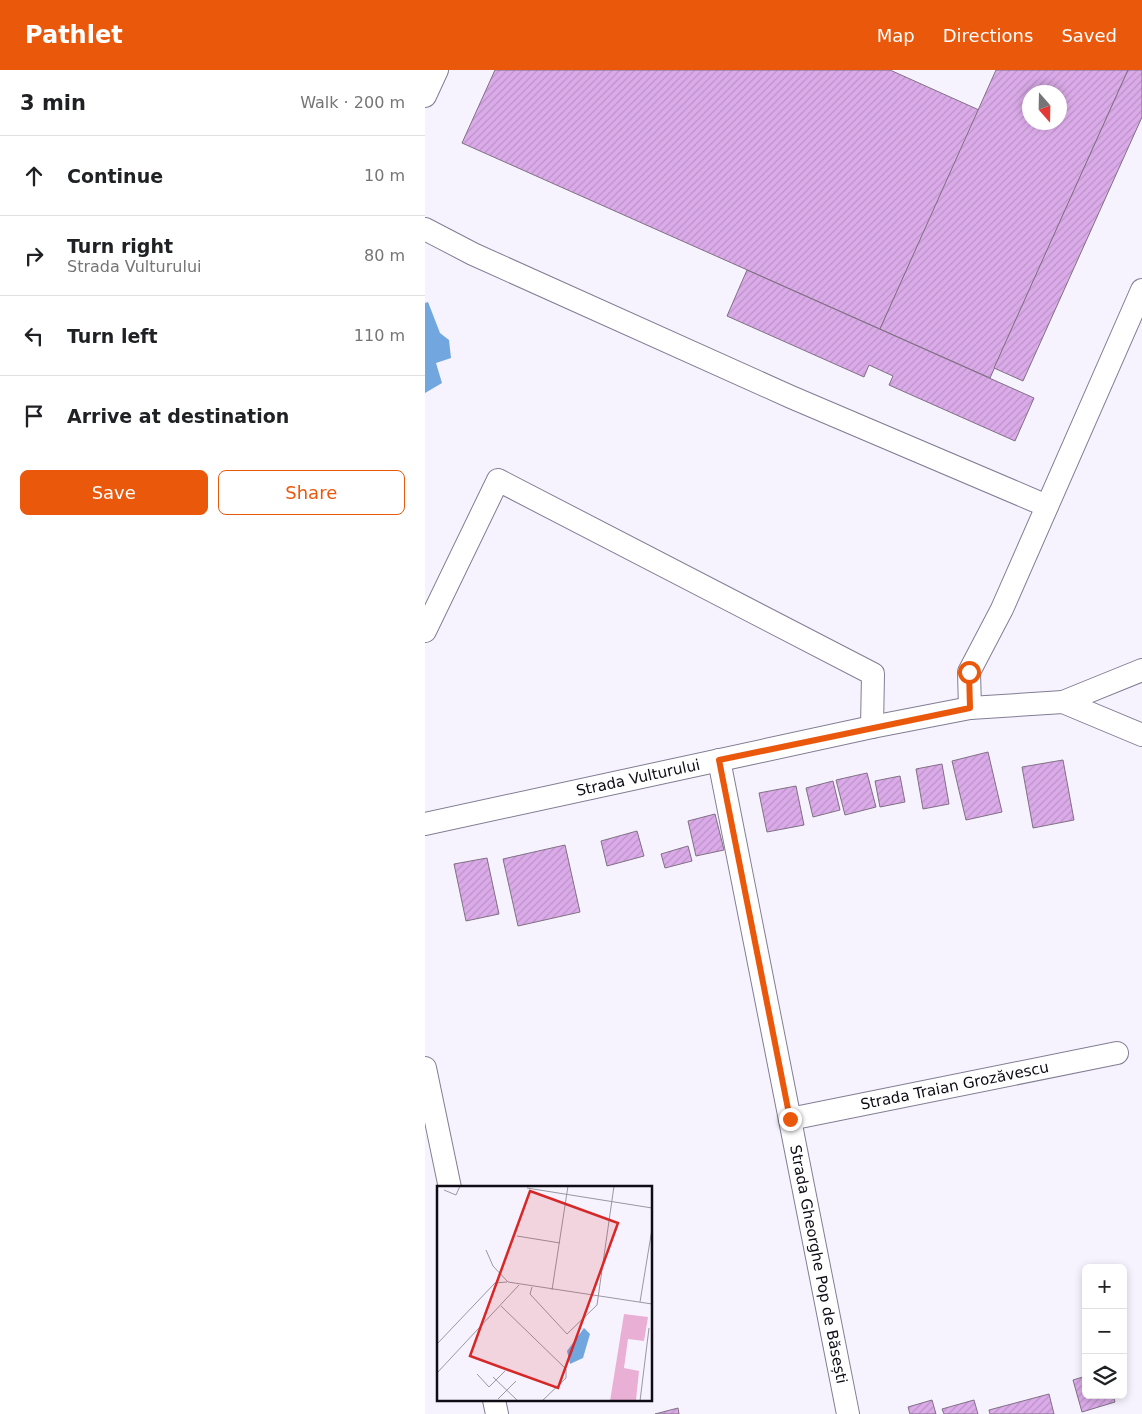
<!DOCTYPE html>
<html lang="en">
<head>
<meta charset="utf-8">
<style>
	body { margin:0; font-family:"DejaVu Sans",sans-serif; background:#f6f6f6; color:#202124 }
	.controls { position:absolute; right:15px; bottom:15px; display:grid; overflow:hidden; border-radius:8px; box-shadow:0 2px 8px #0003 }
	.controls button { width:45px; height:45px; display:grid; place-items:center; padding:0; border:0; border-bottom:1px solid #e0e0e0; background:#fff; color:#202124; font:25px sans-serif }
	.compass { position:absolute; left:597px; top:15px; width:45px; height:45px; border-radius:50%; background:#fff; box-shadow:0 2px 8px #0003; rotate:160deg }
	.stop { position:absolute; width:15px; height:15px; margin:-11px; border:4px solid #ea580c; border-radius:50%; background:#fff }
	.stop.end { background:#ea580c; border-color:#fff; box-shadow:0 1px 5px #0008 }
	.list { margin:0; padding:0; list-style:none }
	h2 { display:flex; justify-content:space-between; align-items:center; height:65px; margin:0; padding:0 20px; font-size:21px }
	h2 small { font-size:16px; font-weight:400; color:#757577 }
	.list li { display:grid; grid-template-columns:32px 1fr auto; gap:15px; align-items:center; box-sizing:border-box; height:80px; padding:0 20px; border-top:1px solid #e0e0e0 }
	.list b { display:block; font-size:19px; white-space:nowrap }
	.list p { margin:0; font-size:16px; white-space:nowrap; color:#757577 }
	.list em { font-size:16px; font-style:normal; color:#757577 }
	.actions { display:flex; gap:10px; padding:15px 20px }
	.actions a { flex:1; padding:11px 0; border:1px solid #ea580c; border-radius:8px; text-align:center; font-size:18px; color:#ea580c }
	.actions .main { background:#ea580c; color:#fff }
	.icon { flex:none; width:28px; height:28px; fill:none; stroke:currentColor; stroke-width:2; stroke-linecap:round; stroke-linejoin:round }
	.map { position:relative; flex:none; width:717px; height:1344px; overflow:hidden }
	header { display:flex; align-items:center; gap:30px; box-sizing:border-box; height:70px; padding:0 25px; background:#ea580c; color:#fff }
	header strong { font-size:24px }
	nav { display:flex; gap:28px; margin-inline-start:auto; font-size:18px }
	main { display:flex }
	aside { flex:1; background:#fff }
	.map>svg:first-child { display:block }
</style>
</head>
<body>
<header>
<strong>Pathlet</strong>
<nav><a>Map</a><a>Directions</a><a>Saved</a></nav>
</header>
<main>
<aside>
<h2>3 min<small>Walk · 200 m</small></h2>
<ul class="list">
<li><svg class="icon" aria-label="ahead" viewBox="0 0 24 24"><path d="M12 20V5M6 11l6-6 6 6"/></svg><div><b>Continue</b></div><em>10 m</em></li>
<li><svg class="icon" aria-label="right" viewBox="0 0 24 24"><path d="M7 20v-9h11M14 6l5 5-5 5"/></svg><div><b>Turn right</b><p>Strada Vulturului</p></div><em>80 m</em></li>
<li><svg class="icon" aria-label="left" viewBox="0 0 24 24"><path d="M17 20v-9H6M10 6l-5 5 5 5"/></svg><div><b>Turn left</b></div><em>110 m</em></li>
<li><svg class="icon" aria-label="arrive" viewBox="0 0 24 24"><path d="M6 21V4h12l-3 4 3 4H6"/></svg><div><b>Arrive at destination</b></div></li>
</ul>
<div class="actions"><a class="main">Save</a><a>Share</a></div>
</aside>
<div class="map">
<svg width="717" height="1344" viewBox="0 0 717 1344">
	<defs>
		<pattern id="building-hatch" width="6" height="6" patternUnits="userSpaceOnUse" patternTransform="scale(1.25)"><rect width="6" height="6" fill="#dbabe9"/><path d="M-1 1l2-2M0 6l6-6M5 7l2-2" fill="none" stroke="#bb92c7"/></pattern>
	</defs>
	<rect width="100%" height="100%" fill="#f6f3fe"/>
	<path fill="#71a6de" d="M 3,232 L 15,263 L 24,270 L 26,288 L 11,293 L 17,313 L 0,323 L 0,233 Z"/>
	<g fill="url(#building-hatch)" stroke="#807084" fill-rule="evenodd">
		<path d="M 70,0 L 465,0 L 554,40 L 455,259 L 37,73 Z"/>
		<path d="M 571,0 L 703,0 L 565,308 L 455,259 ZM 604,22 L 634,22 L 634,52 L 604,52 Z"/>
		<path d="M 703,0 L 717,0 L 717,47 L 598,311 L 569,298 Z"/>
		<path d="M 322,200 L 609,328 L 590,371 L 464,315 L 468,306 L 444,295 L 439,307 L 302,246 Z"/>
		<path d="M 563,682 L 577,742 L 541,750 L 527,691 Z"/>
		<path d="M 638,690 L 649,750 L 608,758 L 597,697 Z"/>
		<path d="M 517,694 L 524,734 L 498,739 L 491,699 Z"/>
		<path d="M 442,703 L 451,737 L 420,745 L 411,710 Z"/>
		<path d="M 475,706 L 480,732 L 455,737 L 450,711 Z"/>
		<path d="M 408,711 L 415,740 L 388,747 L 381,718 Z"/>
		<path d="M 371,716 L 379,755 L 342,762 L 334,723 Z"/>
		<path d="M 290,744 L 299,780 L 271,786 L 263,751 Z"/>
		<path d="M 212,761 L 219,786 L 182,796 L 176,771 Z"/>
		<path d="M 140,775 L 155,842 L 93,856 L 78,789 Z"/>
		<path d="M 263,776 L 267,791 L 240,798 L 236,784 Z"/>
		<path d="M 62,788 L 74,844 L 41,851 L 29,794 Z"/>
		<path d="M 661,1306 L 661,1325 L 688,1325 L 690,1332 L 657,1342 L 648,1310 Z"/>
		<path d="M 624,1324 L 629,1344 L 565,1344 L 564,1340 Z"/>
		<path d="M 507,1330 L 511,1344 L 485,1344 L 483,1337 Z"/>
		<path d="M 549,1330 L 553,1344 L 519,1344 L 517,1339 Z"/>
		<path d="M 253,1338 L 254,1344 L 230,1344 Z"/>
	</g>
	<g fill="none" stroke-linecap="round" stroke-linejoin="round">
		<g stroke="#827d94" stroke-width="24">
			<g id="minor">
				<path d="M 0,26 L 12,0"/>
				<path d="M 0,159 L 48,184 L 366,327 L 622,436"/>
				<path d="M 0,561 L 73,410 L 448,604 L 447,657"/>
				<path d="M 638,632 L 717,600"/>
				<path d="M 545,638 L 544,602 L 577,539 L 717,220"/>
				<path id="s1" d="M 294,690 L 423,1344"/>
				<path id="s2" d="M 0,754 L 447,657 L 545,638 L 638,632 L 717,665"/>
				<path d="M 0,998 L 25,1118"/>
				<path id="s3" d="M 365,1049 L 692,983"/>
				<path d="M 69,1330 L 72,1344"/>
			</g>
		</g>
		<use href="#minor" stroke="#fff" stroke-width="22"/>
	</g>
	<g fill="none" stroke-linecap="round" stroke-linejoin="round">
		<path stroke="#ea580c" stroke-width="6" d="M 365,1049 L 294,690 L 545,638 L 544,602"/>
	</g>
	<g text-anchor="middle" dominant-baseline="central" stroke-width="4.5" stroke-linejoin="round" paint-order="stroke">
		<g font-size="15" fill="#0f0c15" stroke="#f6f3fe">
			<text stroke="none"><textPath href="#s2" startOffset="218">Strada Vulturului</textPath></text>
			<text stroke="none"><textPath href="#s3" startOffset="168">Strada Traian Grozăvescu</textPath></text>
			<text stroke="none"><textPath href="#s1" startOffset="514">Strada Gheorghe Pop de Băsești</textPath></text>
		</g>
	</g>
	<g transform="translate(12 1116)">
		<rect width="215" height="215" fill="#f6f3fe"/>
		<path d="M 187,128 L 211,131 L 207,155 L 191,153 L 187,182 L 202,185 L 199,214 L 173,215 Z" fill="#eaafd4"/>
		<path d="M 147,142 L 153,148 L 146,172 L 133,178 L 130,165 Z" fill="#71a6de"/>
		<path fill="none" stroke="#9a97a1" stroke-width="1" d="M 90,2 L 215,22M 7,4 L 19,9 L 23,0M 80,50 L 123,57M 49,64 L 56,80 L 71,96 L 215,118M 95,101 L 93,108 L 130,148 L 160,119 L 177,0M 115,104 L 131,0M 203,116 L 215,43M 64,120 L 129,183 L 129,192 L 105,215M 0,158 L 58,97 L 70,96M 0,187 L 82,99M 40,188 L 52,201 L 68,185M 56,191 L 81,215M 61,213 L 79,195M 203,215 L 212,142"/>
		<path fill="#d62828" fill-opacity="0.15" stroke="#d62828" stroke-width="2.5" d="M 93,5 L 181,37 L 121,202 L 33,170 Z"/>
		<rect width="215" height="215" fill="none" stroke="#0f0c15" stroke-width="2.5"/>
	</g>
</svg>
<div class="controls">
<button>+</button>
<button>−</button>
<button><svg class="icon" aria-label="layers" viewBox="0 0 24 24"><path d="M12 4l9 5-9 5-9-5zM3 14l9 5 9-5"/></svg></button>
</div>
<svg class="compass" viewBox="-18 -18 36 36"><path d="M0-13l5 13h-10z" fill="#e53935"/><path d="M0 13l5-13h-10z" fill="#757577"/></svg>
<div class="stop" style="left:544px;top:602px"></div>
<div class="stop end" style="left:365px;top:1049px"></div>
</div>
</main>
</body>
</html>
